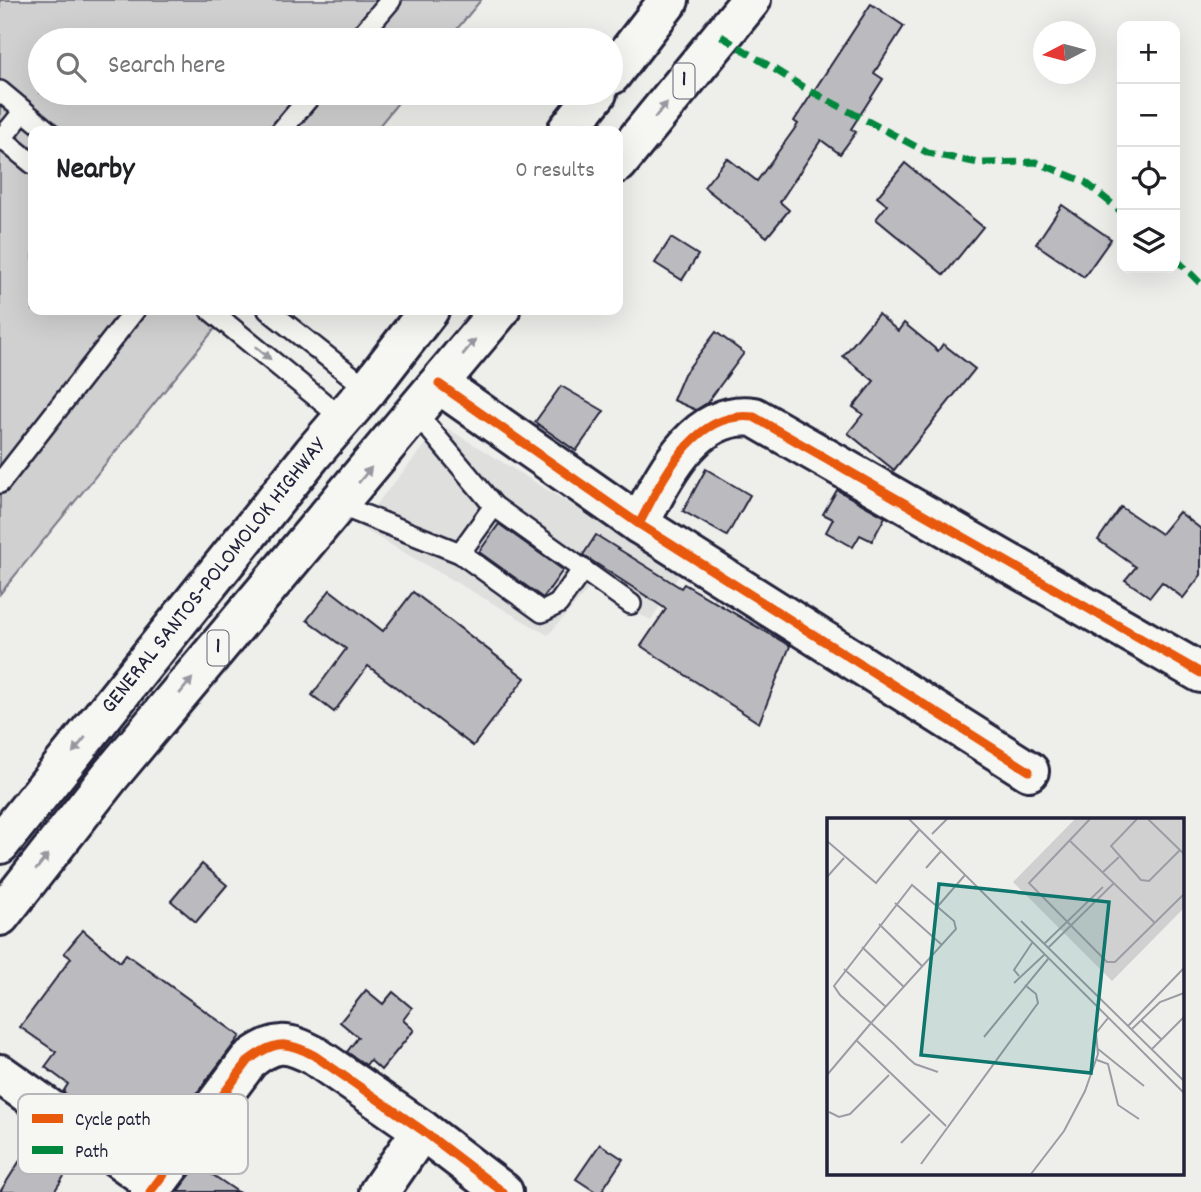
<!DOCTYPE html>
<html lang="en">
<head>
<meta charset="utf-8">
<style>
	body { margin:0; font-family:Dekko,sans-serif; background:#f2f2f2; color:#202124 }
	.controls { position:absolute; right:21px; top:21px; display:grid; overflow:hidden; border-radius:14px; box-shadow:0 7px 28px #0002 }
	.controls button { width:63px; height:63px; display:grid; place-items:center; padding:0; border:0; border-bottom:2px solid #e0e0e0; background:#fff; color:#202124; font:35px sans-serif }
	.compass { position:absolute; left:1033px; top:21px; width:63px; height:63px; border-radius:50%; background:#fff; box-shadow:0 7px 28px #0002; rotate:264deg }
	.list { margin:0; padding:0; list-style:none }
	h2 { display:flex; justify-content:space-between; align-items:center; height:91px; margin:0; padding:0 28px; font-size:30px }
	h2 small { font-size:23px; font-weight:400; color:#757577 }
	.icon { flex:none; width:38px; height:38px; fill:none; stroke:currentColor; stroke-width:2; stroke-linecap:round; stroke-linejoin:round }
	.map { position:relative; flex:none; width:1201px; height:1192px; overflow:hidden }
	.search { position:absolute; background:#fff; box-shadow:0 7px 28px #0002; left:28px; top:28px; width:595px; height:77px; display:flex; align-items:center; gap:18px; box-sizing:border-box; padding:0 24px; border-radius:38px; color:#757577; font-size:26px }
	.panel { position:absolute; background:#fff; box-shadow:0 7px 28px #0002; left:28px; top:126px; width:595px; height:189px; border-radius:14px }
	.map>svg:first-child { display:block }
</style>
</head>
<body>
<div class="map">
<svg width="1201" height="1192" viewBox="0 0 1201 1192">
	<rect width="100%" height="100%" fill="#eeeeeb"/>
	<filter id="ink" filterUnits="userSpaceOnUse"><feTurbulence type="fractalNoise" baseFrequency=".0143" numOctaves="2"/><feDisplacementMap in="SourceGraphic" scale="14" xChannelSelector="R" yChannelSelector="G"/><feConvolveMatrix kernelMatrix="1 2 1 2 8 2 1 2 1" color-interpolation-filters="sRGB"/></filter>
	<g filter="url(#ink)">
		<path fill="#dfdfde" d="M 442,425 L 681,572 L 651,620 L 588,590 L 548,635 L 358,526 Z"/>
		<path fill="#d0d0d1" stroke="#797986" stroke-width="2" d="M 0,0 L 481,0 L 448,40 L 40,40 L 40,93 L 406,93 L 375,131 L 33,131 L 33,310 L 230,310 L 0,594 Z"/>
		<g fill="#bbbbbf" stroke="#22223b" stroke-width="2">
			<path d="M 871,4 L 904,26 L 874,73 L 883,79 L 851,129 L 856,132 L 840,154 L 821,140 L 780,202 L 789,210 L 767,237 L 704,187 L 727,158 L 757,181 L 798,124 L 794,121 Z"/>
			<path d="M 905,163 L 983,227 L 944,275 L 876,219 L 887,205 L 877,197 Z"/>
			<path d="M 1062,205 L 1111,239 L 1084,277 L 1036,244 Z"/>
			<path d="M 671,238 L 698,255 L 682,280 L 655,263 Z"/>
			<path d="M 878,314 L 898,331 L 904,323 L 938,351 L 943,344 L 975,369 L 894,470 L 848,433 L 863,414 L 853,407 L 874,381 L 843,356 Z"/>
			<path d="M 716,332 L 744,353 L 707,403 L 696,410 L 673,400 L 684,374 Z"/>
			<path d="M 561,386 L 604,411 L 576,451 L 535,422 Z"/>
			<path d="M 706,469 L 750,495 L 727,536 L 683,511 Z"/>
			<path d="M 837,490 L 885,517 L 872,541 L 860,535 L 853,547 L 826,532 L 833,519 L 823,514 Z"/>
			<path d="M 1121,507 L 1161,534 L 1179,512 L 1201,529 L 1201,575 L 1183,598 L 1162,582 L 1150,597 L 1125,580 L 1136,567 L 1098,540 Z"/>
			<path d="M 499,524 L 563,570 L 543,598 L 479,552 Z"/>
			<path d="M 596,535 L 681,588 L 684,584 L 790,646 L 759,723 L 641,646 L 666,609 L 583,555 Z"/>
			<path d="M 330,590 L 383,631 L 413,592 L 525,678 L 473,746 L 368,666 L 334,712 L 312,695 L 346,649 L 307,620 Z"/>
			<path d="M 202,864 L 227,885 L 196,922 L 171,901 Z"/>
			<path d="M 83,930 L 120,962 L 126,954 L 240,1036 L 156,1147 L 106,1111 L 101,1119 L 63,1092 L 68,1084 L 45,1067 L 56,1052 L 20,1027 L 71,958 L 64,953 Z"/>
			<path d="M 366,990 L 383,1004 L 393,992 L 412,1008 L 403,1020 L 414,1030 L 381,1070 L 370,1060 L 366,1065 L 347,1052 L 358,1037 L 340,1022 Z"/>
			<path d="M 40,1129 L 77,1156 L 54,1192 L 0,1192 Z"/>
			<path d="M 600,1144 L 623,1159 L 601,1192 L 596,1192 L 576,1179 Z"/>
			<path d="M 198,1165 L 238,1192 L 177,1192 Z"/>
		</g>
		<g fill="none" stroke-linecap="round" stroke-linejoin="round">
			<g stroke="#22223b" stroke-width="24">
				<g id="lane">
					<path d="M 357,40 L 391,0"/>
					<path d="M 0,91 L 48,131"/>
					<path d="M 281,131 L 313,93"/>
					<path d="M 0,137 L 33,164"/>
					<path d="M 2,138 L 24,111"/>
					<path d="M 210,310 L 342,418"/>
					<path d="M 268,310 L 368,389"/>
					<path d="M 416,413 L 494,506 L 631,604"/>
					<path d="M 0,483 L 135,310"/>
					<path d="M 339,505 L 460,553 L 542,612 L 558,604 L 583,569"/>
					<path d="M 460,553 L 494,506"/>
				</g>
			</g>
			<g stroke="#22223b" stroke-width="44">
				<g id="street">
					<path d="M 439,384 L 639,524 L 1029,771"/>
					<path d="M 639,524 C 662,481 693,409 754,417 L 1201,673"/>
					<path d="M 0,1074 L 155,1184"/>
					<path d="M 150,1192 L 249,1060 C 275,1040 287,1041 315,1056 L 422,1130 L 503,1192"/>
					<path d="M 379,1192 L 422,1130"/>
				</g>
			</g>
			<g stroke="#22223b" stroke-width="44">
				<g id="highway">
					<path d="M 611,75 L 669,0"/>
					<path d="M 567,131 L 597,93"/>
					<path d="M 618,163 L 751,0"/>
					<path id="s1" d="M 0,844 L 313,453 L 368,389 L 429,310"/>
					<path d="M 0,916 L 110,776 L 500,310"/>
				</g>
			</g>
			<use href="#lane" stroke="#f6f6f2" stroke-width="19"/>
			<use href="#street" stroke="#f6f6f2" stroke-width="38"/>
			<use href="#highway" stroke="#f6f6f2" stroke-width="38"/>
			<g stroke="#00873e" stroke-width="7" stroke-dasharray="14 7" stroke-linecap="butt">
				<path d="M 721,36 L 803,87 L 928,153 L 979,163 L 1036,162 L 1085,182 L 1122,212"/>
				<path d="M 1175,258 L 1201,284"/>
			</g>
			<g stroke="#f6f6f2" stroke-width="13">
				<g id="cycleway">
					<path d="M 439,384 L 639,524 L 1029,771"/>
					<path d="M 639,524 C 662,481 693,409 754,417 L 1201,673"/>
					<path d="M 150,1192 L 249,1060 C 275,1040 287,1041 315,1056 L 422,1130 L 503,1192"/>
				</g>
			</g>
			<use href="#cycleway" stroke="#e8590c" stroke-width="9"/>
		</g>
		<defs><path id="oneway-solid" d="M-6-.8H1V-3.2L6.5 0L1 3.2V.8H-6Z" transform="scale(1.75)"/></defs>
		<g fill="#9797a0">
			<use href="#oneway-solid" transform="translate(661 110) rotate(-51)"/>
			<use href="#oneway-solid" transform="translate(469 347) rotate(-51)"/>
			<use href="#oneway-solid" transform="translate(263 353) rotate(40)"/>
			<use href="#oneway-solid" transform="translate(365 475) rotate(-50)"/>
			<use href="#oneway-solid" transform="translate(186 686) rotate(-50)"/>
			<use href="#oneway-solid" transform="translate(79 745) rotate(129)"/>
			<use href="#oneway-solid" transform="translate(42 862) rotate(-52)"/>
		</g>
	</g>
	<g text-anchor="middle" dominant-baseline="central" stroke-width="5" stroke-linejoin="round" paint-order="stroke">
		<g fill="#f6f6f2" stroke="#626272" stroke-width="2">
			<rect x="673.5" y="63.5" width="21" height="35" rx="5"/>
			<rect x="207.5" y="630.5" width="21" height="35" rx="5"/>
		</g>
		<g font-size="21" font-weight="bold" fill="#22223b">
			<text x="684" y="81">1</text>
			<text x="218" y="648">1</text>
		</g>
		<g font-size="23" fill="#22223b" stroke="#f6f6f2">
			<text stroke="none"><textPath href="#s1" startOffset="343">GENERAL SANTOS-POLOMOLOK HIGHWAY</textPath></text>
		</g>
	</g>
	<g transform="translate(827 818)">
		<rect width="357" height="357" fill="#eeeeeb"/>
		<path d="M 248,1 L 357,1 L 357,90 L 285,163 L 186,64 Z" fill="#d0d0d1"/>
		<path fill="none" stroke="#9c9ca5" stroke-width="2" d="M 82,1 L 357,275M 263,1 L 202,65 L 280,144 L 288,144 L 357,76M 310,1 L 284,28 L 314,62 L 322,63 L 353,32M 321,1 L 357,36M 105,16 L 120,1M 242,22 L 328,105M 0,23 L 49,65 L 92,12M 99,50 L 114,33M 276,54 L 292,39M 0,59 L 17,40M 68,85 L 115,127M 111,88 L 138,57M 194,103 L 357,263M 52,106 L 95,148M 217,126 L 276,69M 35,129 L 77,169M 221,130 L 287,65M 17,151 L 59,189M 192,158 L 187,152 L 205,125M 187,165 L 217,137M 314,202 L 334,221M 301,208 L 357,150M 305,211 L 333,184 L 357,175M 157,219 L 221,141M 29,222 L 119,308M 271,231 L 317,268M 325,231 L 357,199M 270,242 L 281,246 L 291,287 L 312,301M 0,257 L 44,205 L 129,111 L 127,103 L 85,67 L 7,168 L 13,177 L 44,205 L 67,226 L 81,240 L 88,246 L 111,254M 2,294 L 12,299 L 23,296 L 62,257M 74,325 L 103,296M 94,346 L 211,185 L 209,176 L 198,167M 204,356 L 237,313 L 258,273 L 271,236 L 269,215 L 281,200"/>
		<path fill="#0f766e" fill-opacity="0.15" stroke="#0f766e" stroke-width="3.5" d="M 112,66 L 282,84 L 264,255 L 94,237 Z"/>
		<rect width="357" height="357" fill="none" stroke="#22223b" stroke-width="3.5"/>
	</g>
	<rect x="18" y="1094" width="230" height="80" rx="10" fill="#f6f6f2" stroke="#b6b6bb" stroke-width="2"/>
	<rect x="32" y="1114" width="31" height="9" fill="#e8590c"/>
	<rect x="32" y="1146" width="31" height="8" fill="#00873e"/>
	<g font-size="19" fill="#22223b">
		<text x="75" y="1125">Cycle path</text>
		<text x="75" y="1157">Path</text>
	</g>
</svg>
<div class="controls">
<button>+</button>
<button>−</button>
<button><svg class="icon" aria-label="locate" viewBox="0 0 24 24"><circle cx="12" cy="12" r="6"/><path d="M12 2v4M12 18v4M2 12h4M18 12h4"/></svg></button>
<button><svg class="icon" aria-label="layers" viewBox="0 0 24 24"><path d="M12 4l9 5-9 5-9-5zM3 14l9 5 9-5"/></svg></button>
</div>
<svg class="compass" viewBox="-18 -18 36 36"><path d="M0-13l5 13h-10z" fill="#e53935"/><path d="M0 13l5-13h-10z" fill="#757577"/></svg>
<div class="search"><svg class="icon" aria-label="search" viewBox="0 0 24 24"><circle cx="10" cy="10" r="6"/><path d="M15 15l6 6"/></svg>Search here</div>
<section class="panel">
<h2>Nearby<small>0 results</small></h2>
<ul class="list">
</ul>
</section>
</div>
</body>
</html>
